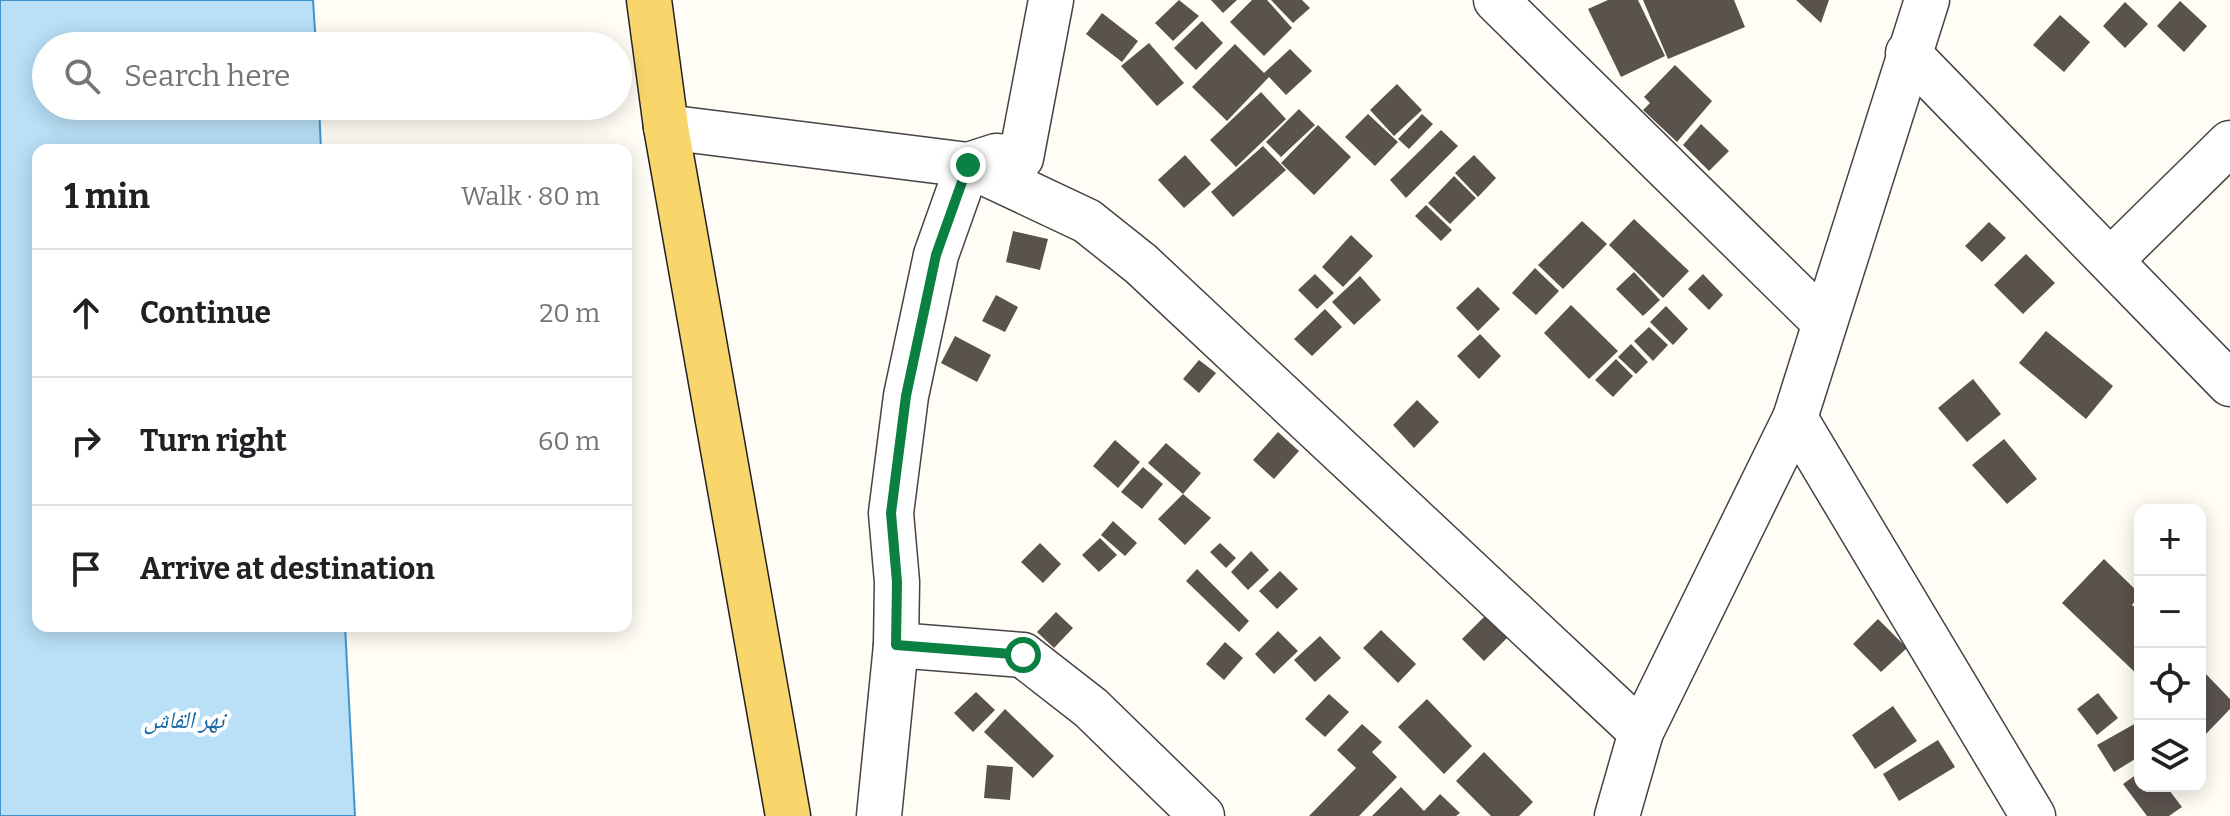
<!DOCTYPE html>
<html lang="en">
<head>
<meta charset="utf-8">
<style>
	body { margin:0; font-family:Bitter,"Noto Naskh Arabic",serif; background:#f2f2f2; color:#202124 }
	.controls { position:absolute; right:24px; bottom:24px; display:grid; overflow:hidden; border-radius:16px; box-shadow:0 4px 20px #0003 }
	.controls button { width:72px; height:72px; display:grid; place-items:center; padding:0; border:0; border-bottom:2px solid #e0e0e0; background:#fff; color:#202124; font:40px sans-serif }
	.stop { position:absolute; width:24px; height:24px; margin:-18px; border:6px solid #0b8043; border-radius:50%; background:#fff }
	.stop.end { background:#0b8043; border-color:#fff; box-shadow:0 2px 8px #0008 }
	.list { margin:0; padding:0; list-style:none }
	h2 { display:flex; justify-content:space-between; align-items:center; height:104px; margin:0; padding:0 32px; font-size:34px }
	h2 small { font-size:26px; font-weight:400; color:#757577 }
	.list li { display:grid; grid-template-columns:52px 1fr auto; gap:24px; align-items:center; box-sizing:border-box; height:128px; padding:0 32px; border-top:2px solid #e0e0e0 }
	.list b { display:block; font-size:30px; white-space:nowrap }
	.list em { font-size:26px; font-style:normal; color:#757577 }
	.icon { flex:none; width:44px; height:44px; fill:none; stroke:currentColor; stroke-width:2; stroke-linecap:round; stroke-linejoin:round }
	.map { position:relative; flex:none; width:2230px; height:816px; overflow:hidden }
	.search { position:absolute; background:#fff; box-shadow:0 4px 20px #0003; left:32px; top:32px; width:600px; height:88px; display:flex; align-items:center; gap:20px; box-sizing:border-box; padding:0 28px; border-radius:44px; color:#757577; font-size:30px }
	.panel { position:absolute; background:#fff; box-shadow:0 4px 20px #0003; left:32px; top:144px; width:600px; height:488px; border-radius:16px }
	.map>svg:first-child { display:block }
</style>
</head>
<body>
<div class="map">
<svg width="2230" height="816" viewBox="0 0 2230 816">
	<rect width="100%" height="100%" fill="#fffdf5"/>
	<path fill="#b9e0f7" stroke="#3f96cf" stroke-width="2" d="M 0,0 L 313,0 L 316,46 L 46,46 L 46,106 L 319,106 L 321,150 L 38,150 L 38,626 L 345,626 L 355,816 L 0,816 Z"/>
	<g fill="#5a524d">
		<path d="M 1179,0 L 1199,16 L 1173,41 L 1155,23 Z"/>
		<path d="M 1211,0 L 1237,0 L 1223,13 Z"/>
		<path d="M 1252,0 L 1267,0 L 1292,28 L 1264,56 L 1230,22 Z"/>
		<path d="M 1271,0 L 1302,0 L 1310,8 L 1293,23 Z"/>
		<path d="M 1608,0 L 1638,0 L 1665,56 L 1621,77 L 1588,9 Z"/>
		<path d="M 1643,0 L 1734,0 L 1745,27 L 1668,59 Z"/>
		<path d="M 1796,0 L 1829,0 L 1821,23 Z"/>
		<path d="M 2180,1 L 2207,26 L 2184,52 L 2157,26 Z"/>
		<path d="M 2125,2 L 2148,24 L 2125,48 L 2103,26 Z"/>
		<path d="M 1102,13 L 1138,41 L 1122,62 L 1086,34 Z"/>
		<path d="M 2060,15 L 2090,42 L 2064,72 L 2033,45 Z"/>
		<path d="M 1202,21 L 1223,43 L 1196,70 L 1174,48 Z"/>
		<path d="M 1149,43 L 1184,83 L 1157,106 L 1121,66 Z"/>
		<path d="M 1235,44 L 1264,73 L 1290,49 L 1312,71 L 1286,95 L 1269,77 L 1227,121 L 1192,87 Z"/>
		<path d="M 1675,65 L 1712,101 L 1677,142 L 1643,110 L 1650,103 L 1644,97 Z"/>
		<path d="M 1397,84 L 1422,110 L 1394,136 L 1370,110 Z"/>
		<path d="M 1261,92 L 1286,119 L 1236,167 L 1210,140 Z"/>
		<path d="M 1299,109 L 1315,125 L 1281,157 L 1266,142 Z"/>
		<path d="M 1368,114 L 1398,142 L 1375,166 L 1345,137 Z"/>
		<path d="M 1422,114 L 1433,124 L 1409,149 L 1398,139 Z"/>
		<path d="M 1701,124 L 1729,151 L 1709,171 L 1683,145 Z"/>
		<path d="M 1318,125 L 1351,157 L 1314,195 L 1281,163 Z"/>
		<path d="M 1441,130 L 1458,146 L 1406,198 L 1390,180 Z"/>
		<path d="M 1263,146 L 1286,170 L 1233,217 L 1211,192 Z"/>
		<path d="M 1185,155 L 1211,184 L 1184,208 L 1158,180 Z"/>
		<path d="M 1474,155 L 1496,178 L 1478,197 L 1455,173 Z"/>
		<path d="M 1454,176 L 1476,198 L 1450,224 L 1428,203 Z"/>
		<path d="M 1426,205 L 1452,230 L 1441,241 L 1415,216 Z"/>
		<path d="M 1634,219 L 1689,271 L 1663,298 L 1609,245 Z"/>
		<path d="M 1582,221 L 1607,244 L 1563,289 L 1538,265 Z"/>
		<path d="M 1989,222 L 2006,238 L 1982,262 L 1965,246 Z"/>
		<path d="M 1013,231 L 1048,239 L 1040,270 L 1006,262 Z"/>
		<path d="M 1351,235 L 1373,256 L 1343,287 L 1322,267 Z"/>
		<path d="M 2026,254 L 2055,283 L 2023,314 L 1994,285 Z"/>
		<path d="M 1535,268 L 1559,291 L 1536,315 L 1512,293 Z"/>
		<path d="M 1634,272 L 1660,300 L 1643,316 L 1616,289 Z"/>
		<path d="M 1315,274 L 1334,293 L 1317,309 L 1298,290 Z"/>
		<path d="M 1703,274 L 1723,295 L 1709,310 L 1688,289 Z"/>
		<path d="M 1360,276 L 1381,300 L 1354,325 L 1332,302 Z"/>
		<path d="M 1478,287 L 1500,309 L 1478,331 L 1456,308 Z"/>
		<path d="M 996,295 L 1018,307 L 1005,332 L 982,321 Z"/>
		<path d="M 1571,305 L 1618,351 L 1589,379 L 1544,333 Z"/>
		<path d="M 1666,306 L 1688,329 L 1673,345 L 1650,322 Z"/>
		<path d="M 1325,309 L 1342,327 L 1312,356 L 1294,339 Z"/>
		<path d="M 1649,327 L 1668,345 L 1653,361 L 1634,341 Z"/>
		<path d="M 2046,331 L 2113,386 L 2086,419 L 2019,363 Z"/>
		<path d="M 1480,334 L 1501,356 L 1479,379 L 1457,356 Z"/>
		<path d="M 955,336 L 991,355 L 977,382 L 941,363 Z"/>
		<path d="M 1631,344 L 1648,362 L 1636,374 L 1618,357 Z"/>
		<path d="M 1616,359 L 1633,376 L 1613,397 L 1595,380 Z"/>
		<path d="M 1199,360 L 1216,373 L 1199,393 L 1183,379 Z"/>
		<path d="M 1973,379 L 2001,414 L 1967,442 L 1938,408 Z"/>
		<path d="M 1417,400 L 1439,422 L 1414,448 L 1393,425 Z"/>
		<path d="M 1278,432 L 1299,451 L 1274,479 L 1253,460 Z"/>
		<path d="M 2004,439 L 2037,479 L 2007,504 L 1972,465 Z"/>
		<path d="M 1115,440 L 1140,462 L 1118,488 L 1093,466 Z"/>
		<path d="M 1166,443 L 1201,473 L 1183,494 L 1211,518 L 1185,545 L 1158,519 L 1183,494 L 1148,463 Z"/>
		<path d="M 1143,467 L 1163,484 L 1142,509 L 1121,492 Z"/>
		<path d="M 1113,521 L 1137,543 L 1125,556 L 1101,535 Z"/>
		<path d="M 1100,538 L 1117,555 L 1099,572 L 1082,555 Z"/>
		<path d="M 1040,543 L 1061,564 L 1043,583 L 1021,562 Z"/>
		<path d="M 1220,543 L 1236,558 L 1226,568 L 1210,552 Z"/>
		<path d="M 1251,551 L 1269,570 L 1248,590 L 1231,572 Z"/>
		<path d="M 2104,559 L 2140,594 L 2132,605 L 2140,612 L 2140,677 L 2062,603 Z"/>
		<path d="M 1197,569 L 1249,621 L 1239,632 L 1186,581 Z"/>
		<path d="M 1280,571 L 1298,589 L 1277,609 L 1259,591 Z"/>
		<path d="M 1056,612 L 1073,628 L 1054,648 L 1037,632 Z"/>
		<path d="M 1486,615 L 1508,637 L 1484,661 L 1462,639 Z"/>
		<path d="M 1878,619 L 1907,648 L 1881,672 L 1853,644 Z"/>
		<path d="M 1381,630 L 1416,664 L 1398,683 L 1363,648 Z"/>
		<path d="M 1278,631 L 1298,651 L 1274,674 L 1255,654 Z"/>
		<path d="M 1320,636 L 1341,658 L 1315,682 L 1294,660 Z"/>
		<path d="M 1225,642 L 1243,658 L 1224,680 L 1206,664 Z"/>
		<path d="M 2204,672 L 2230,699 L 2230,709 L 2204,736 L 2200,732 L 2200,676 Z"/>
		<path d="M 976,692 L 995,710 L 973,732 L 954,713 Z"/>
		<path d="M 2098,693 L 2118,718 L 2097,735 L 2077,709 Z"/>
		<path d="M 1329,694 L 1349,712 L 1325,737 L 1305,719 Z"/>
		<path d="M 1427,699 L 1472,746 L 1444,774 L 1398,727 Z"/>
		<path d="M 1893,706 L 1917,741 L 1875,769 L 1852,735 Z"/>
		<path d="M 1005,709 L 1054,756 L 1033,778 L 984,732 Z"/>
		<path d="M 2138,722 L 2140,756 L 2114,772 L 2097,745 Z"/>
		<path d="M 1362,724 L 1382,742 L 1372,752 L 1397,777 L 1359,816 L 1309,816 L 1356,768 L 1337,750 Z"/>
		<path d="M 1938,740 L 1955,767 L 1899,801 L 1883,774 Z"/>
		<path d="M 1484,752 L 1533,802 L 1519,816 L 1491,816 L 1456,781 Z"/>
		<path d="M 987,765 L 1013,767 L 1010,800 L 984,798 Z"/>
		<path d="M 2140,772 L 2140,786 L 2166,786 L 2182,807 L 2169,816 L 2147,816 L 2123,784 Z"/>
		<path d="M 1401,787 L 1424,811 L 1440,794 L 1460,813 L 1456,816 L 1372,816 Z"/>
	</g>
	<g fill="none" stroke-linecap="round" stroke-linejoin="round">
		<g stroke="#444" stroke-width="47">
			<g id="minor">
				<path d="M 1496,0 L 1824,322"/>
				<path d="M 1908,53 L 2230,384"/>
				<path d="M 666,127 L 968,165 L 1087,221 L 1141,264 L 1641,732"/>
				<path d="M 2111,260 L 2230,143"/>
				<path d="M 1795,418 L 2033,816"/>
				<path d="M 896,645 L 1023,655 L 1091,708 L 1202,816"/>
				<path d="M 879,816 L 896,645 L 897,582 L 891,513 L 906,396 L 936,255 L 968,165 L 996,156 L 1021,158 L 1051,0"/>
				<path d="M 1617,816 L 1641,732 L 1795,418 L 1927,0"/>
			</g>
		</g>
		<g stroke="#222" stroke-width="47">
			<path id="major" d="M 649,0 L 666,127 L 788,816"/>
		</g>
		<use href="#minor" stroke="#fff" stroke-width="44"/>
		<use href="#major" stroke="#f9d66b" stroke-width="44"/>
	</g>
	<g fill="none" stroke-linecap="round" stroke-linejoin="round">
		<path stroke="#0b8043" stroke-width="10" d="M 968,165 L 936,255 L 906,396 L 891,513 L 897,582 L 896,645 L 1023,655"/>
	</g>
	<g text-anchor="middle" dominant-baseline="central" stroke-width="8" stroke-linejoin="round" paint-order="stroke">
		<g font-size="24" font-style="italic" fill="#1768a6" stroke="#fff">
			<text x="184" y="720">نهر القاش</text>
		</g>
	</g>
</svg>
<div class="controls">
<button>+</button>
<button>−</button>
<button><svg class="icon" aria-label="locate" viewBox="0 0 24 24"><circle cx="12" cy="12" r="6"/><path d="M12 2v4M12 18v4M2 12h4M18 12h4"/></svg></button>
<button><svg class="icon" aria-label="layers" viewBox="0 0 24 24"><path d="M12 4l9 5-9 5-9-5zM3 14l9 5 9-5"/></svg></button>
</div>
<div class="stop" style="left:1023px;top:655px"></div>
<div class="stop end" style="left:968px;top:165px"></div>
<div class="search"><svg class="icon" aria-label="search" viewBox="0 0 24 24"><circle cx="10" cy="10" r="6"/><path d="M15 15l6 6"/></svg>Search here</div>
<section class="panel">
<h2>1 min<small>Walk · 80 m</small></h2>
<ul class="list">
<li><svg class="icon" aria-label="ahead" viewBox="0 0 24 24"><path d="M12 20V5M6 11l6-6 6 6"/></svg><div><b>Continue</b></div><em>20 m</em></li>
<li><svg class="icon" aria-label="right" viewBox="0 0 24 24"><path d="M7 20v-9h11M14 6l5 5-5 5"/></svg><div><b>Turn right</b></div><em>60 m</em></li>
<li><svg class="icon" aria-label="arrive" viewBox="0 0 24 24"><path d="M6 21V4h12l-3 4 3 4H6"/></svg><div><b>Arrive at destination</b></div></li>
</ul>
</section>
</div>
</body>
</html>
